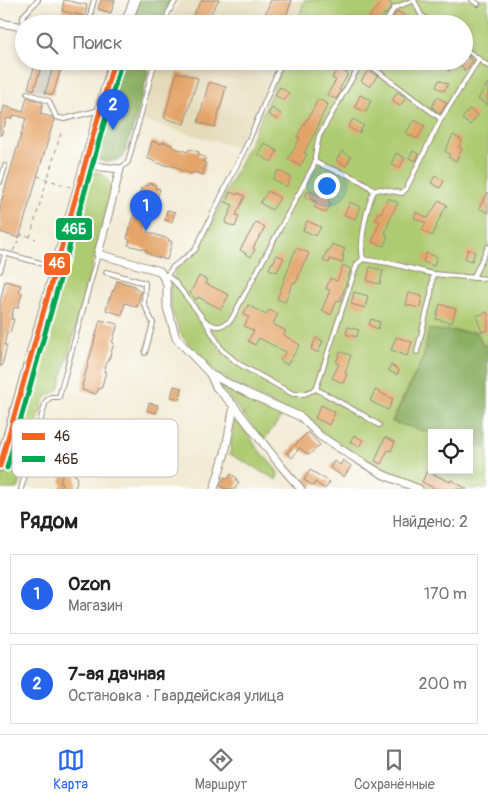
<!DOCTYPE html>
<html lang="ru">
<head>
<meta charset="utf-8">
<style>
	body { margin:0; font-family:Pangolin,sans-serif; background:#f6f6f6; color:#222 }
	.controls { position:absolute; right:15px; bottom:15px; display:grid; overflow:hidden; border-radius:0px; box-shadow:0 2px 8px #0003 }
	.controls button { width:45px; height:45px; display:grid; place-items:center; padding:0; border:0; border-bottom:1px solid #e0e0e0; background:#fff; color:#222; font:25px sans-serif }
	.you { position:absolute; left:326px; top:185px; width:18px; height:18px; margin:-12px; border:4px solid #fff; border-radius:50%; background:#1a73e8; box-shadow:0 0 0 8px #1a73e833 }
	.badge { display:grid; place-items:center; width:32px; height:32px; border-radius:50%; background:#2563eb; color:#fff; font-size:16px; font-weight:700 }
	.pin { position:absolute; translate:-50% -41px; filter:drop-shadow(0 1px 2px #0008) }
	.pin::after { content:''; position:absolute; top:26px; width:18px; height:15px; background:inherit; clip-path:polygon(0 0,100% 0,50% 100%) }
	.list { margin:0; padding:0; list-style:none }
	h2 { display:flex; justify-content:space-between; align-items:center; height:65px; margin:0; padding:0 20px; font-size:21px }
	h2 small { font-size:16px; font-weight:400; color:#767676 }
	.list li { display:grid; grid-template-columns:32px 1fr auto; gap:15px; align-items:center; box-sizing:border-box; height:80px; margin:0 10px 10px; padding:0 10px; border:1px solid #e0e0e0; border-radius:0px }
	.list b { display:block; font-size:19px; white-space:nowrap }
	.list p { margin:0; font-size:16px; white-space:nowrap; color:#767676 }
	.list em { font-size:16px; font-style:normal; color:#767676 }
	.icon { flex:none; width:28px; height:28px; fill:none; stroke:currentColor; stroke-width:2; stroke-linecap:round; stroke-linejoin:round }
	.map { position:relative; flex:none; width:488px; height:489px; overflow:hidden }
	.search { position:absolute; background:#fff; box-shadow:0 2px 8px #0003; left:15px; right:15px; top:15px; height:55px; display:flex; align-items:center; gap:12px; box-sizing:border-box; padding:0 18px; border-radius:28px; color:#767676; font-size:19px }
	.sheet { height:245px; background:#fff }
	nav { display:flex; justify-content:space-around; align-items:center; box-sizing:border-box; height:70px; border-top:1px solid #e0e0e0; background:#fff; font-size:14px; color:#767676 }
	nav a { display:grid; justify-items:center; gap:2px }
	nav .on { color:#2563eb }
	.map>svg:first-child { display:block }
</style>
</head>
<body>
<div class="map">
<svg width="488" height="489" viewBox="0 0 488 489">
	<rect width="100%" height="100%" fill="#fff"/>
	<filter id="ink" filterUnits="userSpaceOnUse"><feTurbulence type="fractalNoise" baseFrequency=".02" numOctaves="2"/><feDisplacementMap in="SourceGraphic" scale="10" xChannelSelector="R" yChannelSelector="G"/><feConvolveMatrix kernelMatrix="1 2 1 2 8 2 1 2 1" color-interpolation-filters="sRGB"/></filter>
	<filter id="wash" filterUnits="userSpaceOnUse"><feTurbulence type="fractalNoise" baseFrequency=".0096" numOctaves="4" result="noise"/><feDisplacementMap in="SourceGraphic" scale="20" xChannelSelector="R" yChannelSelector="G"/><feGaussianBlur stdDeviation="1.12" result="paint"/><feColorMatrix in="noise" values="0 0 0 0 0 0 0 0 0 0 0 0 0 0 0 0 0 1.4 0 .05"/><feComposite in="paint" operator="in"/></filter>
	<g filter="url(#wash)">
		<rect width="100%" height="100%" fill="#f2ecd7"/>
		<g fill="#e4dbba">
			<path d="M 181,0 L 303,0 L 294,24 L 169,24 L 172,14 Z"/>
			<path d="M 158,61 L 278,61 L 241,149 L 142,120 Z"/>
		</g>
		<path fill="#c6c5b8" d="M 36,61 L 63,61 L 53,95 L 28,88 Z"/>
		<g fill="#afcb72" stroke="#757a48">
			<path d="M 304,0 L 488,0 L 488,341 L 484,348 L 477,332 L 430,330 L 423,358 L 392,421 L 432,433 L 432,470 L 469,470 L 469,443 L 488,448 L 487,489 L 424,489 L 391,476 L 358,457 L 313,426 L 221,376 L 212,369 L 189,345 L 180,333 L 172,311 L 170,298 L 170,288 L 176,269 L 194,255 L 212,221 L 250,143 L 278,77 L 286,61 L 464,61 L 464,24 L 297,24 Z"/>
			<path d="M 97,172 C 107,175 110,182 112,192 L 59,389 C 53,395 49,393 44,400 L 18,489 L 0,489 L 0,480 L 87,177 L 93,173 Z"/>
			<path d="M 220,381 L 285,412 L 264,440 L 220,387 L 219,383 Z"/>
			<path d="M 237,418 L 257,448 L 275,468 L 278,473 L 277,480 L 230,454 L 234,421 Z"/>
		</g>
		<g fill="#8baf64" stroke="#636c41">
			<path d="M 139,0 L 173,0 L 165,11 L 162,24 L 130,24 Z"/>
			<path d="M 118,61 L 151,61 L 136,120 L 123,158 C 113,162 99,166 93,154 Z"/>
			<path d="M 429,330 L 477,332 L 484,347 L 488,341 L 488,448 L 469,443 L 469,433 L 432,433 L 392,422 L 423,358 Z"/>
		</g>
		<g id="blocks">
			<g fill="#e4a366">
				<path d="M 64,0 L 87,5 L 85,16 L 62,11 Z"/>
				<path d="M 101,0 L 115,0 L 111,13 L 98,9 Z"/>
				<path d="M 202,0 L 219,0 L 205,22 L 193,15 Z"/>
				<path d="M 271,0 L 292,0 L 283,24 L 261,24 Z"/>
				<path d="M 384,0 L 387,0 L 392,5 L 386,15 L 385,13 L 379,24 L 366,24 L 371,14 Z"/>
				<path d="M 397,11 L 406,17 L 401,24 L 396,24 L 392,20 Z"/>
				<path d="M 328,16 L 341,24 L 323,24 Z"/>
				<path d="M 464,54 L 473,61 L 464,72 L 464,68 L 456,62 L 449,71 L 444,67 L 448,61 L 464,61 Z"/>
				<path d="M 36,61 L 43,61 L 34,90 L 28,88 Z"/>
				<path d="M 55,61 L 63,61 L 53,95 L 45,93 Z"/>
				<path d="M 338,68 L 348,74 L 339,90 L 341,91 L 336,99 L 327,95 L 336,80 L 332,78 Z"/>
				<path d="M 368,70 L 377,76 L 370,87 L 361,81 Z"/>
				<path d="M 177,72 L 198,78 L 184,124 L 164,118 Z"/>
				<path d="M 439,80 L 448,84 L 444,91 L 436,87 Z"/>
				<path d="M 209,82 L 226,87 L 215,127 L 198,122 Z"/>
				<path d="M 488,83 L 488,105 L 478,99 Z"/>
				<path d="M 280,87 L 289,93 L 284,101 L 275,95 Z"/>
				<path d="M 397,92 L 406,97 L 400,106 L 392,101 Z"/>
				<path d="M 360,95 L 371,100 L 366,112 L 355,107 Z"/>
				<path d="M 27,97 L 43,103 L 40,114 L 52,117 L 54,120 L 19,238 L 0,232 L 0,206 L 26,118 L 14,115 L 12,119 L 7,118 L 1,136 L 0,136 L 0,114 L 2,114 L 4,106 L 23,112 Z"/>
				<path d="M 437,97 L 447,103 L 440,114 L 432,107 Z"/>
				<path d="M 318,99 L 328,104 L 318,124 L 319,125 L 304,153 L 307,154 L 300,166 L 288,159 L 300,138 L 297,136 L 307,119 L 308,119 Z"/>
				<path d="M 272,108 L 281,114 L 277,120 L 268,114 Z"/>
				<path d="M 469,109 L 478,115 L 470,125 L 462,119 Z"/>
				<path d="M 353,119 L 364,125 L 359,133 L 348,127 Z"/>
				<path d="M 414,120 L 425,126 L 417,139 L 406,133 Z"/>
				<path d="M 453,135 L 462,140 L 459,147 L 462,149 L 456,161 L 448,157 L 450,154 L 445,151 Z"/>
				<path d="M 152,141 L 162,144 L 163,142 L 172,145 L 172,147 L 188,152 L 189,149 L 199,152 L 198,155 L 205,157 L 203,162 L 206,163 L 203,175 L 193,172 L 192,174 L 179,170 L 180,168 L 168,165 L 168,166 L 154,162 L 154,161 L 147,158 Z"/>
				<path d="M 264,143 L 277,151 L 271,162 L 258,154 Z"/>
				<path d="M 342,151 L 351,157 L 346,166 L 336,160 Z"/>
				<path d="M 413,151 L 419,154 L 416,161 L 409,158 Z"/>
				<path d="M 396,153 L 405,158 L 399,168 L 391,164 Z"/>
				<path d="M 278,170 L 291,177 L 286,187 L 273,179 Z"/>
				<path d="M 435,176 L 444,181 L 440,188 L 431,183 Z"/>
				<path d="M 328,179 L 337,184 L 328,202 L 331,203 L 326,213 L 314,207 L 317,203 L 305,197 L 308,190 L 320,196 Z"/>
				<path d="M 149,183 L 156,185 L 155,188 L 160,189 L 147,232 L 169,239 L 168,240 L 172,242 L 167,260 L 150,255 L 150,254 L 146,252 L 147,250 L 128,245 L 130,240 L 127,239 L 141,188 L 144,189 L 145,185 L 148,186 Z"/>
				<path d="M 268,191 L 280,198 L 272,210 L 260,203 Z"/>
				<path d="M 230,192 L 237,195 L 238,193 L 245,196 L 236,215 L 239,216 L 235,227 L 225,223 L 233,205 L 226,202 Z"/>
				<path d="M 488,192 L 488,213 L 479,208 Z"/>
				<path d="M 388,198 L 398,203 L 391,216 L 385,234 L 388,235 L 384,246 L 372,242 L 380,221 L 376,220 L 378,212 L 381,213 Z"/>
				<path d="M 439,200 L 447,205 L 436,225 L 437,226 L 432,236 L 422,230 L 426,223 L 414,218 L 416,212 L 428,218 Z"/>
				<path d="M 350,202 L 360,207 L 355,219 L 344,215 Z"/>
				<path d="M 167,210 L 175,212 L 172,222 L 165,220 Z"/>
				<path d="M 307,221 L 321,227 L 316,236 L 303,230 Z"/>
				<path d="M 256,222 L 265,227 L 253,248 L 255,249 L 251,257 L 240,250 Z"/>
				<path d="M 332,244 L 345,249 L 342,256 L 344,256 L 342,263 L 330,259 L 329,263 L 323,261 L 327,251 L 329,251 Z"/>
				<path d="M 296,248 L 309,253 L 305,262 L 304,262 L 296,283 L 293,282 L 285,302 L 277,299 Z"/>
				<path d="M 468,249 L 475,252 L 472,261 L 465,259 Z"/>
				<path d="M 426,253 L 437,257 L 434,266 L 423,262 Z"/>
				<path d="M 277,255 L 284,258 L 277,272 L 269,269 L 272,262 L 273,263 Z"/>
				<path d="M 343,265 L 351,269 L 340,301 L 337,300 L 331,315 L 322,310 L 330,290 L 326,289 L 330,278 L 337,281 Z"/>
				<path d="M 370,267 L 383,270 L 380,284 L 367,281 Z"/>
				<path d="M 199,276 L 207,280 L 205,283 L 229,295 L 221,309 L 198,297 L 196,300 L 190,293 Z"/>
				<path d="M 5,281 L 21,285 L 19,292 L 22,293 L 18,308 L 14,307 L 11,319 L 14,319 L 10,333 L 7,332 L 4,345 L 7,345 L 2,366 L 0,366 L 0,302 Z"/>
				<path d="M 117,281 L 135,286 L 135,289 L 141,292 L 137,307 L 125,303 L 122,315 L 106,310 L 109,298 L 110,298 L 113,290 L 114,291 Z"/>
				<path d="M 354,292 L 368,296 L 365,308 L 351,304 Z"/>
				<path d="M 409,293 L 422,296 L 420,308 L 406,305 Z"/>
				<path d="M 440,304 L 456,309 L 452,323 L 436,319 Z"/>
				<path d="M 248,305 L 266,315 L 269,310 L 278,314 L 273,324 L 286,331 L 284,335 L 300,345 L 287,365 L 280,360 L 286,352 L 259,338 L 255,345 L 248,341 L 254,331 L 244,326 L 249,317 L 243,315 Z"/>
				<path d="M 487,312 L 488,316 L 488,330 L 482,332 L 476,316 Z"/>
				<path d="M 371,319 L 380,322 L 378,329 L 369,325 Z"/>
				<path d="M 100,320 L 118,324 L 112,343 L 114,343 L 109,359 L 108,359 L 104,372 L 106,372 L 101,389 L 99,388 L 98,391 L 97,391 L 96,394 L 82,390 L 83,386 L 82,386 Z"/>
				<path d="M 348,327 L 359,330 L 356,337 L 346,334 Z"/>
				<path d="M 396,337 L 412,342 L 407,356 L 391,350 Z"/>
				<path d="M 316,338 L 323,341 L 318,353 L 311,349 Z"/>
				<path d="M 340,352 L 351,355 L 345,373 L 347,374 L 343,383 L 332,378 L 339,364 L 336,363 Z"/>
				<path d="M 391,365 L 399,370 L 397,375 L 388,370 Z"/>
				<path d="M 174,386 L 182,388 L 180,399 L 171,397 Z"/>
				<path d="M 375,390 L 393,399 L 388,410 L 370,401 Z"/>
				<path d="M 149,403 L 158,405 L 156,413 L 147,411 Z"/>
				<path d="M 321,405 L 335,412 L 329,425 L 315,418 Z"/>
				<path d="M 70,430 L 82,433 L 83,431 L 94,434 L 91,446 L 82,443 L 74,475 L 77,476 L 76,480 L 77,481 L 75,489 L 60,489 L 62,483 L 60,483 L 63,472 L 60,471 L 61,468 L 58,467 Z"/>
				<path d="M 308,432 L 320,445 L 309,455 L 299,448 L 292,458 L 287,453 Z"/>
				<path d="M 354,435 L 363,440 L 359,447 L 350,442 Z"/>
				<path d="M 385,437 L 395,442 L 391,451 L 388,450 L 381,464 L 375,461 Z"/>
				<path d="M 343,460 L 351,466 L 344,477 L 330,468 L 334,461 L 340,465 Z"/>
				<path d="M 310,470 L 330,482 L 325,489 L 315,482 L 313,486 L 304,480 Z"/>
				<path d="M 427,471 L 450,482 L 451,480 L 467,489 L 436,489 L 422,482 Z"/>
				<path d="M 231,474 L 237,478 L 236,480 L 239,482 L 235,489 L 225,489 L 220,486 L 221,484 L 225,477 L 228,479 Z"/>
			</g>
		</g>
	</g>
	<g filter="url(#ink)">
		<use href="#blocks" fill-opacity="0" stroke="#968b7a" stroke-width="1"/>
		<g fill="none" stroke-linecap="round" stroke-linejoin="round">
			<g stroke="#968b7a" stroke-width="6">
				<g id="lane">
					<path d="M 414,0 L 421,15 L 433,24"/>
					<path d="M 472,0 L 478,4"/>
					<path d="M 91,24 L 91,11 L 94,0"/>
					<path d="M 165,24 L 168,13 L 176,0"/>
					<path d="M 385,24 L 394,8 L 414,0"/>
					<path d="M 23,27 L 23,16 L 38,0"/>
					<path d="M 464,48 L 488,66"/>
					<path d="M 364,61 L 441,119"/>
					<path d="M 27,93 L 49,101 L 56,117 L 64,119 L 100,110"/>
					<path d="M 315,162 C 335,172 358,175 374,191"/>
					<path d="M 120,169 L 128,162 L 155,61"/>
					<path d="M 0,182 L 5,166"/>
					<path d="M 0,252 L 55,267"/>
					<path d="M 363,259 C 359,242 367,206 374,191 L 380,189 L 402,193 L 406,189 L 441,119 L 479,59"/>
					<path d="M 363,259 L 368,260 L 389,263 L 433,274 L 488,279"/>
					<path d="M 0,271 L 5,254"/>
					<path d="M 106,272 L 145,283 L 144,304 L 153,323 L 145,353"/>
					<path d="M 166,275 L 174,281 L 205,321 L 222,350 L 239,364 L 293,394 L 304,394 L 316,389"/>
					<path d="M 167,275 L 173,267 L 195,250 L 249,140 L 282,61"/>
					<path d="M 473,278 L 488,247"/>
					<path d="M 205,321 C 215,328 221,328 231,320 L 313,167 L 315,162 L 315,156 L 319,136 L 362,61"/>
					<path d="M 417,352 L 431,294 L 433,274"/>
					<path d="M 316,389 L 357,264 L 363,259"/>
					<path d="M 316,389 L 363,415 L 379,425"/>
					<path d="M 21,489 L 46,401 L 51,397 L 59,397 L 98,254"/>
				</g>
			</g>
			<g stroke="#968b7a" stroke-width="9">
				<g id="street">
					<path d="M 0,23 L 24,27"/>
					<path d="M 86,163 L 102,167 L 120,169 L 98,254 L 160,271 L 167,284 L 167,307 L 176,338 L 210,374 L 245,392 L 301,417 L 320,436 L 358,460 L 384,475 L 419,489"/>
					<path d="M 210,374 L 216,387 L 234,406 L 281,466 L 301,489"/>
					<path d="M 214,489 L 225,453 L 234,406"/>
				</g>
			</g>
			<g stroke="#968b7a" stroke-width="12">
				<g id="secondary">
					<path d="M 126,24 L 135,0"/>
					<path d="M 0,466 L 86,163 L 114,61"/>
				</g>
			</g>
			<g stroke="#968b7a" stroke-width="1" stroke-dasharray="4 4" stroke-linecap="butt">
				<path d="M 37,176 L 70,187"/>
				<path d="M 30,237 L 61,133"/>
				<path d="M 13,251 L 22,234 L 36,239"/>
			</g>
			<use href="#lane" stroke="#fff" stroke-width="4"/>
			<use href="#street" stroke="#fff" stroke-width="7"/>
			<use href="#secondary" stroke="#fff" stroke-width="10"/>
			<g stroke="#fff" stroke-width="9">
				<path id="bus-1" d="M 0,466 L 114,61"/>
			</g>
			<g stroke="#fff" stroke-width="9">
				<path id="bus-2" d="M 7,468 L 121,63"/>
			</g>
			<use href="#bus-1" stroke="#f26522" stroke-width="5"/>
			<use href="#bus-2" stroke="#00a651" stroke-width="5"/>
		</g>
	</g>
	<rect x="12" y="419" width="166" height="58" rx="8" fill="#fff" stroke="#c4bfbc" stroke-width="1"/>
	<rect x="22" y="433" width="23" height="7" fill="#f26522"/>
	<rect x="22" y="456" width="23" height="6" fill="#00a651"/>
	<g font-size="14" fill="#3b2a1e">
		<text x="54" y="441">46</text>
		<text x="54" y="464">46Б</text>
	</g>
	<g stroke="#fff" stroke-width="2">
		<rect x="55" y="217" width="38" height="24" rx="5" fill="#00a651"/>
		<rect x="43" y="252" width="28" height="24" rx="5" fill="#f26522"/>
	</g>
	<g font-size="14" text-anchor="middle" font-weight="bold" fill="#fff">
		<text x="74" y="234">46Б</text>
		<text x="57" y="268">46</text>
	</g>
</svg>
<div class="controls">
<button><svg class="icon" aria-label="locate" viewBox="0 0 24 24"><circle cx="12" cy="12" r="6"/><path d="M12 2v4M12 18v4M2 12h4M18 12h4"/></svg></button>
</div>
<div class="you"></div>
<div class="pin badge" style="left:146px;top:231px">1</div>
<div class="pin badge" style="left:113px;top:130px">2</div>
<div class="search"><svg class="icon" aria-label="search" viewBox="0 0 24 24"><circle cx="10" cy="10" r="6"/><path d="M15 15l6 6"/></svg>Поиск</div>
</div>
<section class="sheet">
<h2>Рядом<small>Найдено: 2</small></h2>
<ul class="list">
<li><span class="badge">1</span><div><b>Ozon</b><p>Магазин</p></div><em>170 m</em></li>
<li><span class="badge">2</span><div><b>7-ая дачная</b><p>Остановка · Гвардейская улица</p></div><em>200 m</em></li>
</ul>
</section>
<nav>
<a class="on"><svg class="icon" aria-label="map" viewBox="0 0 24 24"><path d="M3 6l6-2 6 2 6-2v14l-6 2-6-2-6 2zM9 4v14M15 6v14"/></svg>Карта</a>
<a><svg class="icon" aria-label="directions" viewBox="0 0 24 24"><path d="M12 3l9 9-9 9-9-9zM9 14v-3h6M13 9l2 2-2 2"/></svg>Маршрут</a>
<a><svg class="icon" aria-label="saved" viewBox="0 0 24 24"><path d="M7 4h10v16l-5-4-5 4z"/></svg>Сохранённые</a>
</nav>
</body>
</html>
